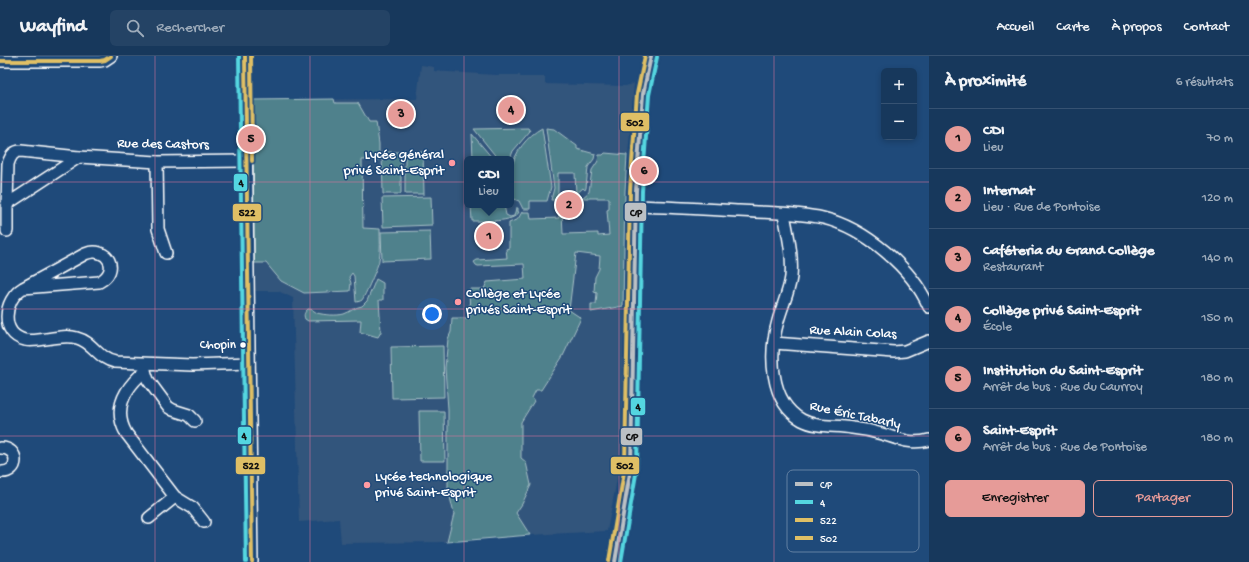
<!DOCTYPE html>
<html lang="fr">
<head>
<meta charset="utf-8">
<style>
	body { margin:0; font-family:"Gochi Hand",sans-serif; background:#244365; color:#f1f3f6 }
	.controls { position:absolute; right:12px; top:12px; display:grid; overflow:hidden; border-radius:6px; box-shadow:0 2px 6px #0003 }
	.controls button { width:36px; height:36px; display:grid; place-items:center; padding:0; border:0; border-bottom:1px solid #365272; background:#17385c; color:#f1f3f6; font:20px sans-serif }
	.you { position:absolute; left:432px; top:258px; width:14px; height:14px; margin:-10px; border:3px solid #fff; border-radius:50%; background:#1a73e8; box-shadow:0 0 0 6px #1a73e833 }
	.badge { display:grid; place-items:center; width:26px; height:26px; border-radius:50%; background:#e69b98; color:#111; font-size:13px; font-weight:700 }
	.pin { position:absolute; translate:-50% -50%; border:2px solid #fff; box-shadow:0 1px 4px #0006 }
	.popup { position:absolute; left:464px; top:100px; width:50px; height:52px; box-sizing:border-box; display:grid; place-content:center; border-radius:6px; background:#17385c; filter:drop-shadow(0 1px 3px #0005); font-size:13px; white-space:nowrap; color:#9eacbb }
	.popup b { font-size:15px; color:#f1f3f6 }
	.popup::after { content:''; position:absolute; left:50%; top:100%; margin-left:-8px; border:8px solid transparent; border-top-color:#17385c }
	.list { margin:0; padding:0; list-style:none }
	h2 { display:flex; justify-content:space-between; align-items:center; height:52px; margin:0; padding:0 16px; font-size:17px }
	h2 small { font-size:13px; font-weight:400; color:#9eacbb }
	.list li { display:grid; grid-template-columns:26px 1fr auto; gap:12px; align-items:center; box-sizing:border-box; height:60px; padding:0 16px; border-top:1px solid #365272 }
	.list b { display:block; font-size:15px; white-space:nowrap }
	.list p { margin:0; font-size:13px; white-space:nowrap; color:#9eacbb }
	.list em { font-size:13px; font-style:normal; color:#9eacbb }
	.actions { display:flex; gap:8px; padding:12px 16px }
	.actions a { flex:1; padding:9px 0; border:1px solid #e69b98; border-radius:6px; text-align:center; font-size:14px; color:#e69b98 }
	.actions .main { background:#e69b98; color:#111 }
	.icon { flex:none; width:22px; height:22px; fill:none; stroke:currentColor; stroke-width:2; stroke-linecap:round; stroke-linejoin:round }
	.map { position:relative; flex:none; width:929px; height:506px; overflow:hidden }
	header { display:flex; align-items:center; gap:24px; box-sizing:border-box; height:56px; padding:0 20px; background:#17385c; border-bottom:1px solid #365272 }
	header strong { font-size:19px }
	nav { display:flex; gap:22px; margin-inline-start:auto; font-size:14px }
	.search { width:280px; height:36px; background:#244365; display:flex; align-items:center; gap:10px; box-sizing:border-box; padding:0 14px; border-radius:6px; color:#9eacbb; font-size:15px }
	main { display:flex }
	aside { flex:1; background:#17385c }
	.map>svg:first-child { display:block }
</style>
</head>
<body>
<header>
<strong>Wayfind</strong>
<div class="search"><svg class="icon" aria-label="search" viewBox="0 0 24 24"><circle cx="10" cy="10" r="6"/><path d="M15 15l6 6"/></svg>Rechercher</div>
<nav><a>Accueil</a><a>Carte</a><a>À propos</a><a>Contact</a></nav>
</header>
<main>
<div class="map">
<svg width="929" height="506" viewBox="0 0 929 506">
	<rect width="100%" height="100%" fill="#1f4a7a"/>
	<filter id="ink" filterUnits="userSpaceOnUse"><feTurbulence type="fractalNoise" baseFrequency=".025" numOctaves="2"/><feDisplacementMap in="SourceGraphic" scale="8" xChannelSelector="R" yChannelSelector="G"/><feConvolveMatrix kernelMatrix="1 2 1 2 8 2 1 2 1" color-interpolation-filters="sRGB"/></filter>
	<g filter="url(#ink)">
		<path fill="#32547b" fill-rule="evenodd" d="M 421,9 L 434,11 L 434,15 L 496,19 L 520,19 L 520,21 L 545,21 L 545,28 L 626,30 L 634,27 L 625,135 L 623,359 L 619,413 L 607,475 L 530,479 L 447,486 L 341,487 L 339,463 L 299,466 L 293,242 L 278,235 L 255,235 L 253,44 L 417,43 ZM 467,103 L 511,103 L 511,149 L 467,149 Z"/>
		<g fill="#4f818c" stroke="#a7c0c6">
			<path d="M 334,43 L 335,47 L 358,47 L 369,66 L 376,66 L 379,88 L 379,104 L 362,104 L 363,172 L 380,173 C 380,183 381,194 379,204 C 379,208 364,242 362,244 C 361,245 357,246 356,246 L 354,220 L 352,217 L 349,221 L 351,227 L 350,235 L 304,237 L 281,225 L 266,207 L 254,207 L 253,44 Z"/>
			<path d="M 528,72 L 530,75 L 513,95 L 510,103 L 498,103 L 474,73 Z"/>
			<path d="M 542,72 L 551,131 L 547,145 L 530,145 L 530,153 L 523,153 L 519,145 L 511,142 C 511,133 510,123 511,114 C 514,97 527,80 542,72 Z"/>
			<path d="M 546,72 L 554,73 L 577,90 L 577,93 L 595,98 L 594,103 L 588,111 L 586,132 L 585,134 L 583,132 L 576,138 L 575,117 L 558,117 L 558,144 L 551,144 L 554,132 Z"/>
			<path d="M 472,78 L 493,103 L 473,103 Z"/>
			<path d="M 382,96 L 401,96 L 401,138 L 383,138 Z"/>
			<path d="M 405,96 L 423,96 L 424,138 L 405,138 Z"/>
			<path d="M 605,97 L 627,99 L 625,135 L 623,250 L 591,256 L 591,248 L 596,248 L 597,237 L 594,236 L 595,221 L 599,213 L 600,200 L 576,197 L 569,254 L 581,262 L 563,300 L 541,334 L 536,334 L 532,342 L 534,345 L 521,366 L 521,402 L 526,406 L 531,429 L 522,448 L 516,457 L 530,479 L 447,486 L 454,458 L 448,433 L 448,353 L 445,312 L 448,283 L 451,276 L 452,262 L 470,262 L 469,233 L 484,233 L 487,226 L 525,223 L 524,208 L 478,210 L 476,209 L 474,206 L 477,204 L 507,202 L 506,193 L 509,192 L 509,167 L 518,163 L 522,156 L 530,156 L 531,163 L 559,162 L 559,156 L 562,156 L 563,178 L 598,177 L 598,180 L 609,179 L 607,154 L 609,153 L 609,142 L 582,142 L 589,136 L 592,114 L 598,105 L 599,99 L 603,99 Z"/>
			<path d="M 431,141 L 432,169 L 383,171 L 382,142 Z"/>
			<path d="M 471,149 L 504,149 L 506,159 L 510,161 L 514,160 L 516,152 L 518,152 L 518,156 L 519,156 C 514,167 483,165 472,165 Z"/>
			<path d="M 430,175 L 431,203 L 382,205 L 381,176 Z"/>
			<path d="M 376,223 L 383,227 L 383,244 L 379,244 L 381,276 L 378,281 L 360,276 L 361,264 L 308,265 L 305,263 C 303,258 305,256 308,253 C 312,253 314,255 317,257 C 324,259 337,260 344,258 C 350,256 355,251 362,250 L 367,245 Z"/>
			<path d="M 443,290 L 444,341 L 392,342 L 391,291 Z"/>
			<path d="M 419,355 L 444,355 L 445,405 L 420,405 Z"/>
		</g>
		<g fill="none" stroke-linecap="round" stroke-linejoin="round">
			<g stroke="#fff" stroke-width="14">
				<g id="minor">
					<path d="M 245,0 L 252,506"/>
					<path d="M 0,5 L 100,5 L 105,4 L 111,0"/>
					<path d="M 157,106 L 158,173 L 166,197"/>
					<path d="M 7,148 L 8,108 C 10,101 13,95 21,95 L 79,101"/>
					<path d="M 636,150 C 670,151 704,153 739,155 C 767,157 796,156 823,162 C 865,172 912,212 929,251"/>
					<path d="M 784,158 C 788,179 793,199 791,221 C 789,236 782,250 778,265 C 769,296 769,346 802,364 C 817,372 836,369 852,372 C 862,373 872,375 882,378 C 899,383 911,389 929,384"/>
					<path d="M 7,175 L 7,148 L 79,101 L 157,106 L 246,105"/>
					<path d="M 23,232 L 99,226 C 121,215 108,189 85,198 L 23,232 C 3,244 0,278 25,284 C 40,287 61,277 77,282 C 93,286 98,303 115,306 L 192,309 L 249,307"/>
					<path d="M 774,287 L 894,296 L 905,295 L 929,285"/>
					<path d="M 145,308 L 145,315 L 148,324 L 168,351 L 173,354 L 189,359 L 195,365"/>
					<path d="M 145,315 C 126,331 112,352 126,377 L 175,441 L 193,452 L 204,466"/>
					<path d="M 0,392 C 20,391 20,418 0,416"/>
					<path d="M 149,462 L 175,441"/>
				</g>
			</g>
			<g stroke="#fff" stroke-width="17">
				<path id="tertiary" d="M 615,506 L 631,411 L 636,135 L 643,38 L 651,0"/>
			</g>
			<use href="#minor" stroke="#1f4a7a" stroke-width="11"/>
			<use href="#tertiary" stroke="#1f4a7a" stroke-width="14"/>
			<g stroke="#1f4a7a" stroke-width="7">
				<path id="bus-1" d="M 615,506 L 631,411 L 636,135 L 643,38 L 651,0"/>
			</g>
			<g stroke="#1f4a7a" stroke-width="7">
				<g id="bus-2">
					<path d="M 239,0 L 246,506"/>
					<path d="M 621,506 L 637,412 L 642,135 L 649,39 L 657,1"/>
				</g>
			</g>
			<g stroke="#1f4a7a" stroke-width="7">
				<g id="bus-3">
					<path d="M 245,0 L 252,506"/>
					<path d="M 0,5 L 100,5 L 105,4 L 111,0"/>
				</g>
			</g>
			<g stroke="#1f4a7a" stroke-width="7">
				<g id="bus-4">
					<path d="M 251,0 L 252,105"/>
					<path d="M 609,505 L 625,410 L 630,135 L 637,38 L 645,0"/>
				</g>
			</g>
			<use href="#bus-1" stroke="#bbc0c4" stroke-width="4"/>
			<use href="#bus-2" stroke="#54d6e0" stroke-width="4"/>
			<use href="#bus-3" stroke="#dfbf65" stroke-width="4"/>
			<use href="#bus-4" stroke="#dfbf65" stroke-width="4"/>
		</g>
	</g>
	<path fill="none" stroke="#da749d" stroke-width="1" stroke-opacity="0.55" d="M 155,0 L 155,506M 310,0 L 310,506M 464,0 L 464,506M 619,0 L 619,506M 774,0 L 774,506M 0,126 L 929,126M 0,253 L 929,253M 0,380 L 929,380"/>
	<g fill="#ff9aa2" stroke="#1f4a7a" stroke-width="1.5">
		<circle cx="452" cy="107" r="4"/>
		<circle cx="458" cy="246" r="4"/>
		<circle cx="367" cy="429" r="4"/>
	</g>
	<circle fill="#fff" stroke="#1f4a7a" stroke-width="1.5" cx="243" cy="289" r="3.5"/>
	<g text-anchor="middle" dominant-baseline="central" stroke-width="3" stroke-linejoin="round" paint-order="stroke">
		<g font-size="13" fill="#fff" stroke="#1f4a7a" text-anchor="end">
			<text x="236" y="289">Chopin</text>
		</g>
		<g font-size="14" fill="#fff" stroke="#1f4a7a">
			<text transform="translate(163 89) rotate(1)">Rue des Castors</text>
			<text transform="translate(853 277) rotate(3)">Rue Alain Colas</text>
			<text transform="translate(855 360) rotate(12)">Rue Éric Tabarly</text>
		</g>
		<g font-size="14" fill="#fff" stroke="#1f4a7a" text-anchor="start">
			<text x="444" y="99" text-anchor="end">Lycée général<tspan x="444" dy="16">privé Saint-Esprit</tspan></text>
			<text x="466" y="238">Collège et Lycée<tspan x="466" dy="16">privés Saint-Esprit</tspan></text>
			<text x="375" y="421">Lycée technologique<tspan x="375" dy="16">privé Saint-Esprit</tspan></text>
		</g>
	</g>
	<rect x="787" y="414" width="132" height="82" rx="6" fill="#1f4a7a" stroke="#6280a2" stroke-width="1"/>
	<rect x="795" y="426" width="18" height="4" fill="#bbc0c4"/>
	<rect x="795" y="444" width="18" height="4" fill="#54d6e0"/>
	<rect x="795" y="462" width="18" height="4" fill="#dfbf65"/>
	<rect x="795" y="480" width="18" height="4" fill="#dfbf65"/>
	<g font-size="11" fill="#fff">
		<text x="820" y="432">CP</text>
		<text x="820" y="450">4</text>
		<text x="820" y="468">522</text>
		<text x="820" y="486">502</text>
	</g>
	<g stroke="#1f4a7a" stroke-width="1.5">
		<rect x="620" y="56" width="30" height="20" rx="4" fill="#dfbf65"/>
		<rect x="233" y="117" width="15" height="19" rx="4" fill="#54d6e0"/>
		<rect x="624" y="146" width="23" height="20" rx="4" fill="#bbc0c4"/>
		<rect x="232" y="147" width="30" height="19" rx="4" fill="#dfbf65"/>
		<rect x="630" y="341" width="16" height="19" rx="4" fill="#54d6e0"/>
		<rect x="237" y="370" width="15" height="19" rx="4" fill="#54d6e0"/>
		<rect x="620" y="371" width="23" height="19" rx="4" fill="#bbc0c4"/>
		<rect x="610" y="400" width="30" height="19" rx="4" fill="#dfbf65"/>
		<rect x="235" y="400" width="31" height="19" rx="4" fill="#dfbf65"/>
	</g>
	<g font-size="11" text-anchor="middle" font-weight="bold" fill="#111">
		<text x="635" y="70">502</text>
		<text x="241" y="130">4</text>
		<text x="636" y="160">CP</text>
		<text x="247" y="160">522</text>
		<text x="638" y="354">4</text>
		<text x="244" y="383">4</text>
		<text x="632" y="384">CP</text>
		<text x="625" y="413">502</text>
		<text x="251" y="413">522</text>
	</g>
</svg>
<div class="controls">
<button>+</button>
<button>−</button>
</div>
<div class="you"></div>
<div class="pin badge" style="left:489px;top:180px">1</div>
<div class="popup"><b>CDI</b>Lieu</div>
<div class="pin badge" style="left:569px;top:149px">2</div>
<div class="pin badge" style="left:401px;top:58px">3</div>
<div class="pin badge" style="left:511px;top:54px">4</div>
<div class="pin badge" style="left:251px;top:83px">5</div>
<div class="pin badge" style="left:644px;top:115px">6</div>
</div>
<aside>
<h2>À proximité<small>6 résultats</small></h2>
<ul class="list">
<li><span class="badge">1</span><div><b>CDI</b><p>Lieu</p></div><em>70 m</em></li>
<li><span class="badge">2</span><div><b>Internat</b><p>Lieu · Rue de Pontoise</p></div><em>120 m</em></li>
<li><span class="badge">3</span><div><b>Caféteria du Grand Collège</b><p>Restaurant</p></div><em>140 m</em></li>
<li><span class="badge">4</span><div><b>Collège privé Saint-Esprit</b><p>École</p></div><em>150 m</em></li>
<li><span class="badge">5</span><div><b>Institution du Saint-Esprit</b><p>Arrêt de bus · Rue du Caurroy</p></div><em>180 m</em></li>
<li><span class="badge">6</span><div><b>Saint-Esprit</b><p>Arrêt de bus · Rue de Pontoise</p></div><em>180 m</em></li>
</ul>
<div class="actions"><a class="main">Enregistrer</a><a>Partager</a></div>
</aside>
</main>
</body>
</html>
